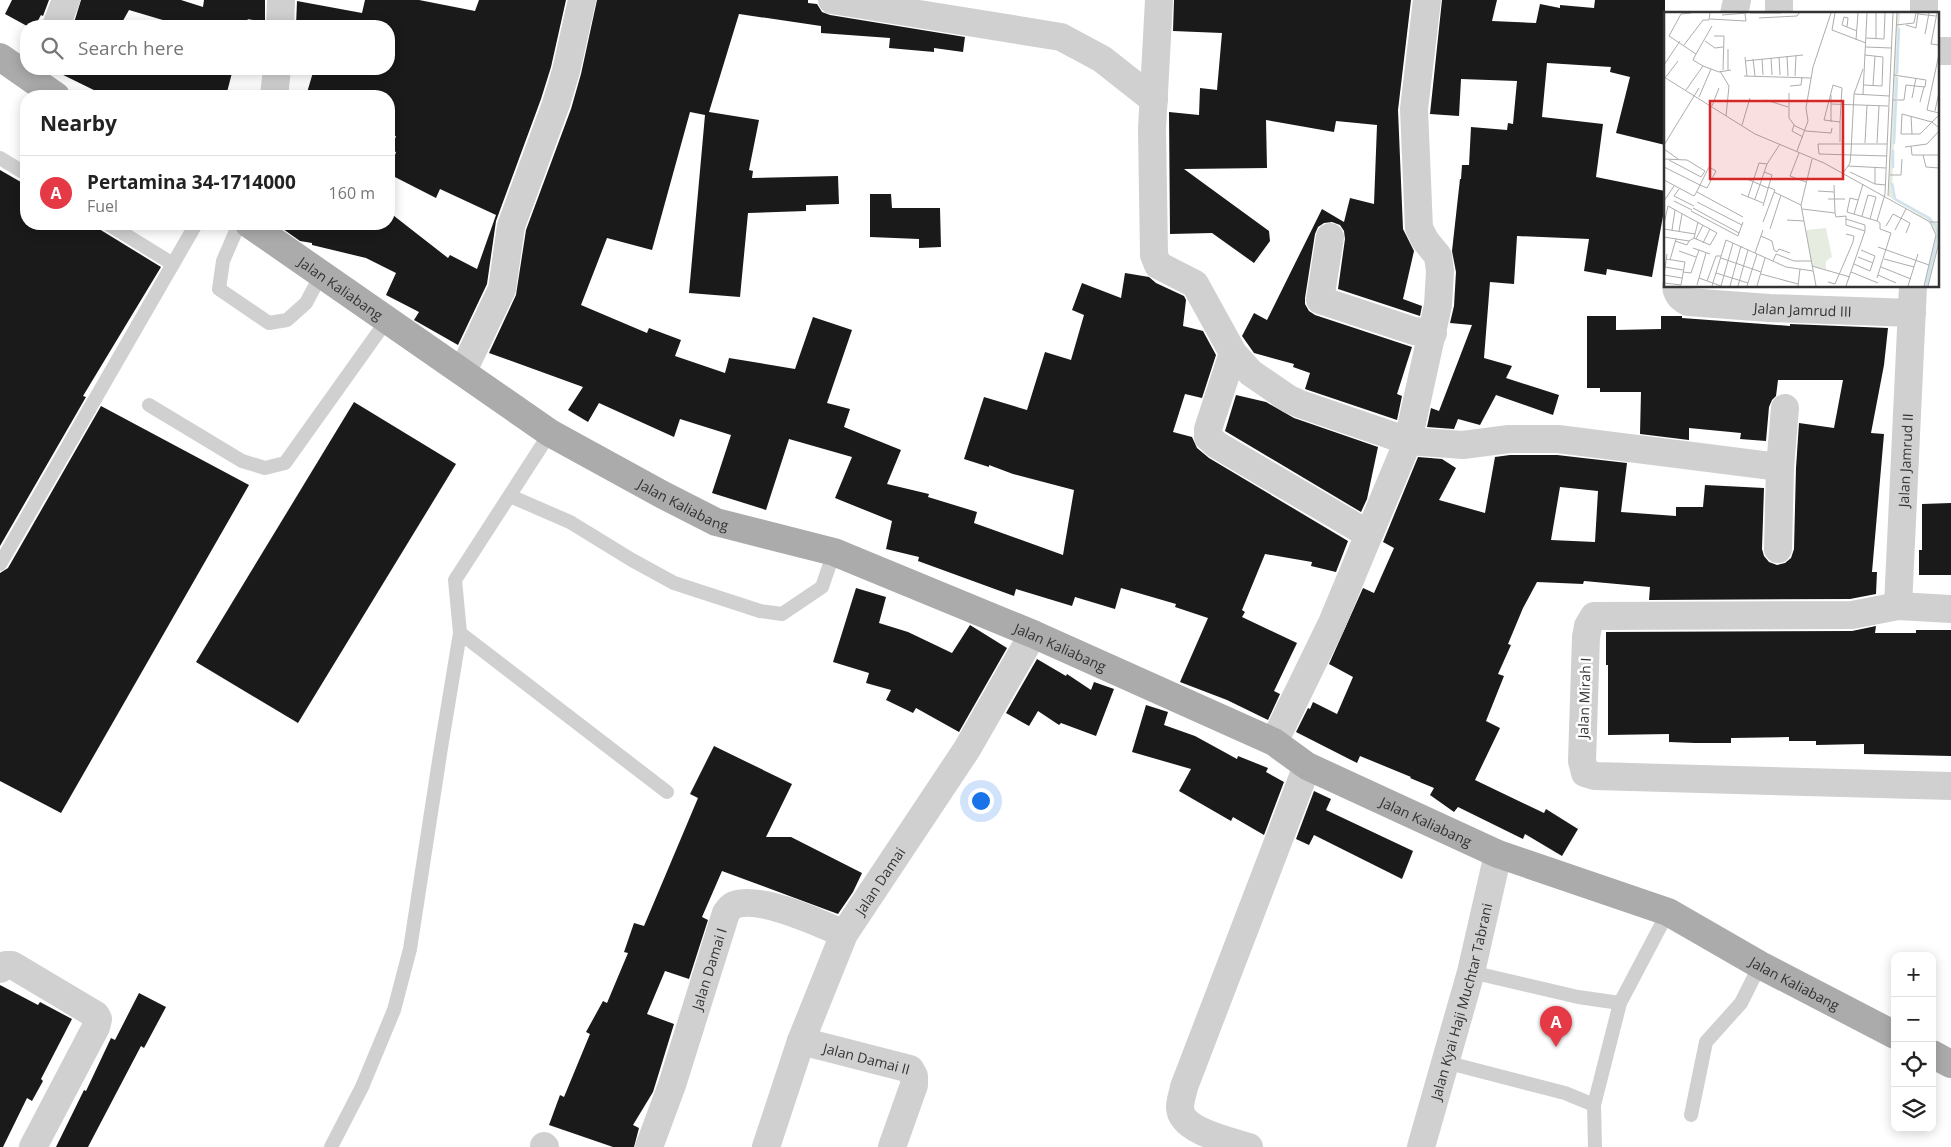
<!DOCTYPE html>
<html lang="en">
<head>
<meta charset="utf-8">
<style>
	body { margin:0; font-family:"Open Sans",sans-serif; background:#f6f6f6; color:#222 }
	.controls { position:absolute; right:15px; bottom:15px; display:grid; overflow:hidden; border-radius:10px; box-shadow:0 2px 12px #0003 }
	.controls button { width:45px; height:45px; display:grid; place-items:center; padding:0; border:0; border-bottom:1px solid #e0e0e0; background:#fff; color:#222; font:25px sans-serif }
	.you { position:absolute; left:980px; top:800px; width:18px; height:18px; margin:-12px; border:4px solid #fff; border-radius:50%; background:#1a73e8; box-shadow:0 0 0 8px #1a73e833 }
	.badge { display:grid; place-items:center; width:32px; height:32px; border-radius:50%; background:#e63946; color:#fff; font-size:16px; font-weight:700 }
	.pin { position:absolute; translate:-50% -41px; filter:drop-shadow(0 1px 2px #0008) }
	.pin::after { content:''; position:absolute; top:26px; width:18px; height:15px; background:inherit; clip-path:polygon(0 0,100% 0,50% 100%) }
	.list { margin:0; padding:0; list-style:none }
	h2 { display:flex; justify-content:space-between; align-items:center; height:65px; margin:0; padding:0 20px; font-size:21px }
	h2 small { font-size:16px; font-weight:400; color:#767676 }
	.list li { display:grid; grid-template-columns:32px 1fr auto; gap:15px; align-items:center; box-sizing:border-box; height:75px; padding:0 20px; border-top:1px solid #e0e0e0 }
	.list b { display:block; font-size:19px; white-space:nowrap }
	.list p { margin:0; font-size:16px; white-space:nowrap; color:#767676 }
	.list em { font-size:16px; font-style:normal; color:#767676 }
	.icon { flex:none; width:28px; height:28px; fill:none; stroke:currentColor; stroke-width:2; stroke-linecap:round; stroke-linejoin:round }
	.map { position:relative; flex:none; width:1951px; height:1147px; overflow:hidden }
	.search { position:absolute; background:#fff; box-shadow:0 2px 12px #0003; left:20px; top:20px; width:375px; height:55px; display:flex; align-items:center; gap:12px; box-sizing:border-box; padding:0 18px; border-radius:20px; color:#767676; font-size:19px }
	.panel { position:absolute; background:#fff; box-shadow:0 2px 12px #0003; left:20px; top:90px; width:375px; height:140px; border-radius:20px }
	.map>svg:first-child { display:block }
</style>
</head>
<body>
<div class="map">
<svg width="1951" height="1147" viewBox="0 0 1951 1147">
	<rect width="100%" height="100%" fill="#fff"/>
	<g fill="#1a1a1a" fill-rule="evenodd">
		<path d="M 12,0 L 49,0 L 43,16 L 41,15 L 35,26 L 27,26 L 5,14 Z"/>
		<path d="M 81,0 L 181,0 L 203,7 L 204,0 L 265,0 L 265,22 L 247,19 L 250,21 L 249,26 L 183,26 L 129,10 L 120,26 L 73,26 Z"/>
		<path d="M 365,0 L 419,0 L 475,11 L 479,0 L 566,0 L 551,67 L 541,99 L 496,221 L 487,284 L 458,345 L 414,320 L 419,312 L 386,295 L 396,273 L 366,258 L 312,245 L 312,243 L 300,241 L 276,224 L 389,224 L 389,212 L 448,258 L 450,255 L 477,269 L 496,215 L 440,189 L 436,198 L 389,174 L 396,152 L 391,150 L 396,136 L 389,136 L 389,96 L 306,96 L 314,69 L 389,69 L 389,26 L 296,26 L 297,1 L 362,13 Z"/>
		<path d="M 597,0 L 808,0 L 808,3 L 817,4 L 822,12 L 830,15 L 965,37 L 963,52 L 934,48 L 934,52 L 889,48 L 890,38 L 821,33 L 821,26 L 739,14 L 709,112 L 759,120 L 749,170 L 753,171 L 752,178 L 838,176 L 839,204 L 806,205 L 806,211 L 748,213 L 740,297 L 689,293 L 705,115 L 690,112 L 652,250 L 607,238 L 581,305 L 647,333 L 649,328 L 681,340 L 675,356 L 725,373 L 729,358 L 795,369 L 813,317 L 852,330 L 827,403 L 850,409 L 844,427 L 901,450 L 887,484 L 929,494 L 928,497 L 977,512 L 974,523 L 1063,555 L 1074,490 L 1013,474 L 989,465 L 989,467 L 964,459 L 984,397 L 1027,410 L 1045,352 L 1071,360 L 1084,315 L 1072,310 L 1082,283 L 1121,298 L 1125,273 L 1149,277 L 1156,283 L 1184,296 L 1186,300 L 1183,326 L 1203,331 L 1216,355 L 1202,398 L 1185,394 L 1173,432 L 1192,437 L 1197,448 L 1209,458 L 1348,541 L 1336,572 L 1311,566 L 1312,562 L 1265,554 L 1242,610 L 1245,612 L 1242,617 L 1297,643 L 1274,691 L 1280,694 L 1268,720 L 1227,700 L 1180,682 L 1208,618 L 1175,607 L 1176,604 L 1121,588 L 1115,609 L 1075,597 L 1072,606 L 1016,589 L 1014,596 L 918,561 L 919,557 L 886,549 L 892,521 L 835,498 L 852,457 L 789,439 L 766,510 L 712,493 L 731,435 L 680,419 L 674,437 L 599,403 L 588,422 L 568,410 L 583,387 L 489,353 L 516,295 L 526,230 L 571,109 L 581,74 Z"/>
		<path d="M 1174,0 L 1411,0 L 1398,110 L 1403,229 L 1414,251 L 1403,299 L 1422,306 L 1420,316 L 1338,289 L 1345,239 L 1344,231 L 1340,225 L 1332,222 L 1324,223 L 1318,227 L 1315,234 L 1305,298 L 1305,304 L 1309,311 L 1315,315 L 1412,347 L 1397,394 L 1402,396 L 1397,420 L 1305,389 L 1310,373 L 1293,367 L 1294,364 L 1254,353 L 1242,336 L 1254,313 L 1267,320 L 1322,209 L 1344,222 L 1350,198 L 1374,204 L 1377,125 L 1336,121 L 1334,132 L 1266,120 L 1267,168 L 1184,169 L 1269,231 L 1270,241 L 1254,263 L 1212,233 L 1170,234 L 1169,112 L 1199,115 L 1200,88 L 1217,90 L 1222,33 L 1173,31 Z"/>
		<path d="M 1442,0 L 1497,0 L 1492,21 L 1536,23 L 1540,4 L 1560,8 L 1560,5 L 1594,8 L 1595,0 L 1665,0 L 1665,145 L 1616,133 L 1630,77 L 1610,72 L 1611,67 L 1547,63 L 1542,117 L 1603,124 L 1596,177 L 1665,191 L 1665,205 L 1652,277 L 1607,269 L 1606,275 L 1584,271 L 1589,239 L 1517,236 L 1514,284 L 1490,282 L 1484,358 L 1512,366 L 1506,378 L 1559,395 L 1553,415 L 1496,395 L 1480,425 L 1458,419 L 1454,429 L 1427,427 L 1431,408 L 1439,411 L 1472,325 L 1450,323 L 1454,306 L 1456,272 L 1452,251 L 1460,179 L 1461,179 L 1462,165 L 1469,165 L 1471,127 L 1507,130 L 1508,123 L 1513,124 L 1517,81 L 1461,79 L 1459,116 L 1430,114 Z"/>
		<path d="M 51,69 L 233,69 L 226,96 L 106,96 Z"/>
		<path d="M 0,170 L 26,185 L 26,224 L 91,224 L 161,267 L 83,396 L 86,397 L 0,546 Z"/>
		<path d="M 870,194 L 891,194 L 892,208 L 940,208 L 941,247 L 919,248 L 919,239 L 870,237 Z"/>
		<path d="M 1587,316 L 1616,316 L 1616,330 L 1661,329 L 1661,316 L 1682,316 L 1682,318 L 1790,326 L 1790,324 L 1888,328 L 1884,365 L 1871,433 L 1884,434 L 1872,572 L 1877,572 L 1876,594 L 1850,599 L 1649,600 L 1650,587 L 1584,581 L 1583,584 L 1537,582 L 1523,608 L 1508,644 L 1511,645 L 1498,674 L 1504,676 L 1486,721 L 1500,728 L 1475,780 L 1544,813 L 1546,809 L 1578,829 L 1562,856 L 1525,834 L 1523,839 L 1458,807 L 1454,812 L 1430,795 L 1434,788 L 1410,778 L 1411,777 L 1360,756 L 1357,763 L 1296,732 L 1308,708 L 1310,709 L 1313,702 L 1337,714 L 1353,677 L 1329,664 L 1363,588 L 1374,593 L 1394,548 L 1383,542 L 1418,457 L 1442,459 L 1456,468 L 1439,500 L 1485,513 L 1495,457 L 1510,455 L 1557,455 L 1627,463 L 1621,512 L 1676,516 L 1676,507 L 1703,507 L 1705,485 L 1764,488 L 1762,549 L 1764,556 L 1769,562 L 1777,565 L 1785,563 L 1791,558 L 1794,549 L 1796,468 L 1799,423 L 1834,428 L 1843,380 L 1778,380 L 1776,396 L 1772,400 L 1769,407 L 1766,441 L 1740,439 L 1741,433 L 1689,428 L 1689,440 L 1640,434 L 1641,392 L 1600,392 L 1600,388 L 1587,388 ZM 1560,487 L 1598,491 L 1595,542 L 1551,540 Z"/>
		<path d="M 1236,395 L 1266,402 L 1294,418 L 1378,447 L 1367,499 L 1361,512 L 1225,431 Z"/>
		<path d="M 354,402 L 456,464 L 298,723 L 196,662 Z"/>
		<path d="M 101,406 L 249,485 L 61,813 L 0,781 L 0,573 L 8,568 Z"/>
		<path d="M 1951,503 L 1951,575 L 1919,575 L 1919,550 L 1922,550 L 1922,504 Z"/>
		<path d="M 856,588 L 886,597 L 879,623 L 908,632 L 952,653 L 970,625 L 1007,648 L 959,732 L 916,708 L 913,713 L 886,700 L 891,690 L 866,683 L 869,673 L 833,662 Z"/>
		<path d="M 1876,626 L 1875,633 L 1916,633 L 1916,630 L 1951,630 L 1951,756 L 1864,754 L 1864,744 L 1816,745 L 1816,741 L 1789,741 L 1789,737 L 1731,738 L 1731,743 L 1695,743 L 1669,742 L 1669,734 L 1608,735 L 1608,665 L 1606,665 L 1606,632 L 1852,631 Z"/>
		<path d="M 1037,659 L 1066,676 L 1067,674 L 1091,690 L 1094,682 L 1114,689 L 1096,736 L 1061,723 L 1059,725 L 1038,711 L 1029,726 L 1006,713 Z"/>
		<path d="M 1146,705 L 1168,712 L 1164,725 L 1195,736 L 1237,759 L 1238,756 L 1268,768 L 1266,772 L 1284,782 L 1264,835 L 1233,817 L 1231,821 L 1179,791 L 1191,769 L 1132,752 Z"/>
		<path d="M 714,746 L 792,784 L 766,837 L 791,837 L 862,873 L 853,892 L 838,914 L 722,871 L 702,917 L 708,920 L 689,979 L 665,971 L 647,1014 L 674,1024 L 653,1092 L 633,1125 L 639,1128 L 634,1147 L 613,1147 L 549,1125 L 560,1095 L 564,1097 L 590,1034 L 586,1032 L 603,1001 L 607,1003 L 628,953 L 624,952 L 634,923 L 644,926 L 698,798 L 690,794 Z"/>
		<path d="M 1314,791 L 1331,799 L 1326,810 L 1413,851 L 1402,879 L 1314,835 L 1309,845 L 1296,839 Z"/>
		<path d="M 0,985 L 38,1005 L 40,1002 L 72,1019 L 41,1079 L 43,1081 L 32,1101 L 27,1098 L 3,1147 L 0,1147 Z"/>
		<path d="M 139,993 L 166,1007 L 144,1048 L 141,1046 L 88,1147 L 56,1147 L 84,1090 L 86,1091 L 111,1038 L 115,1040 Z"/>
	</g>
	<g fill="none" stroke-linecap="round" stroke-linejoin="round">
		<g stroke="#d0d0d0" stroke-width="14">
			<path d="M 0,158 L 26,174"/>
			<path d="M 108,224 L 173,264"/>
			<path d="M 239,224 L 223,261 L 219,289 L 269,323 L 287,320 L 306,303 L 322,273"/>
			<path d="M 149,405 L 242,461 L 265,468 L 285,463 L 387,320"/>
			<path d="M 510,496 L 570,522 L 632,560 L 674,583 L 760,611 L 782,614 L 822,587 L 834,552"/>
			<path d="M 0,564 L 196,224"/>
			<path d="M 460,633 L 667,792"/>
			<path d="M 1471,972 L 1578,997 L 1620,1003"/>
			<path d="M 1445,1062 L 1565,1093 L 1594,1105"/>
			<path d="M 1691,1115 L 1706,1042 L 1741,1003 L 1760,965"/>
			<path d="M 331,1147 L 362,1087 L 394,1010 L 410,949 L 441,748 L 460,633 L 455,580 L 550,433"/>
			<path d="M 1595,1147 L 1594,1105 L 1620,1003 L 1668,912"/>
		</g>
		<g stroke="#d0d0d0" stroke-width="28">
			<path d="M 832,0 L 1061,37 L 1102,59 L 1154,100"/>
			<path d="M 1159,0 L 1152,129 L 1154,255 L 1158,265 L 1195,284 L 1233,353 L 1251,373 L 1289,399 L 1300,404 L 1408,441 L 1463,445 L 1509,439 L 1558,439 L 1780,467 L 1785,408"/>
			<path d="M 1779,0 L 1779,14"/>
			<path d="M 1734,14 L 1737,0"/>
			<path d="M 1924,14 L 1924,0"/>
			<path d="M 56,26 L 66,0"/>
			<path d="M 280,26 L 281,0"/>
			<path d="M 1937,51 L 1951,51"/>
			<path d="M 274,96 L 277,69"/>
			<path d="M 1330,237 L 1320,300 L 1414,331 L 1433,333"/>
			<path id="s1" d="M 1676,286 C 1677,295 1681,298 1688,302 L 1769,308 L 1912,313"/>
			<path d="M 1233,353 L 1208,429 L 1208,437 L 1217,445 L 1368,534"/>
			<path d="M 463,371 L 502,289 L 511,226 L 556,104 L 566,71 L 582,0"/>
			<path d="M 1778,549 L 1780,467"/>
			<path id="s2" d="M 1898,606 L 1913,286"/>
			<path d="M 1951,609 L 1898,606 L 1852,615 L 1594,616 L 1588,626 L 1586,637 L 1582,761 L 1585,773 L 1595,776 L 1951,786"/>
			<path d="M 1274,742 L 1332,623 L 1408,441 L 1438,305 L 1440,271 L 1438,256 L 1425,240 L 1419,228 L 1414,109 L 1427,0"/>
			<path d="M 0,969 L 6,965 L 12,965 L 96,1015 L 98,1019 L 96,1027 L 33,1147"/>
			<path id="s3" d="M 801,1041 L 910,1069 L 914,1076 L 914,1085 L 892,1147"/>
			<path d="M 544,1146 L 545,1147"/>
			<path id="s4" d="M 649,1147 L 672,1085 L 726,913 C 728,910 730,907 734,905 C 760,895 819,923 844,934"/>
			<path id="s5" d="M 766,1147 L 801,1041 L 844,934 L 967,749 L 1033,634"/>
			<path d="M 1249,1147 C 1230,1141 1180,1131 1180,1107 C 1180,1101 1183,1093 1184,1087 L 1307,766"/>
		</g>
		<path stroke="#d0d0d0" stroke-width="28" id="s6" d="M 1421,1147 L 1471,972 L 1498,854"/>
		<g stroke="#ababab" stroke-width="28">
			<path d="M 0,57 L 56,96"/>
			<path id="s7" d="M 249,224 L 550,433 L 663,495 L 716,522 L 834,552 L 1033,634 L 1274,742 L 1307,766 L 1498,854 L 1668,912 L 1760,965 L 1895,1035"/>
			<path d="M 1932,1054 L 1951,1064"/>
		</g>
	</g>
	<g text-anchor="middle" dominant-baseline="central" stroke-width="5" stroke-linejoin="round" paint-order="stroke">
		<g font-size="14" fill="#333" stroke="#fff">
			<text stroke="none"><textPath href="#s7" startOffset="112">Jalan Kaliabang</textPath></text>
			<text stroke="none"><textPath href="#s1" startOffset="136">Jalan Jamrud III</textPath></text>
			<text stroke="none"><textPath href="#s2" startOffset="146">Jalan Jamrud II</textPath></text>
			<text stroke="none"><textPath href="#s7" startOffset="518">Jalan Kaliabang</textPath></text>
			<text stroke="none"><textPath href="#s7" startOffset="922">Jalan Kaliabang</textPath></text>
			<text transform="translate(1584 698) rotate(-88)">Jalan Mirah I</text>
			<text stroke="none"><textPath href="#s7" startOffset="1328">Jalan Kaliabang</textPath></text>
			<text stroke="none"><textPath href="#s5" startOffset="291">Jalan Damai</textPath></text>
			<text stroke="none"><textPath href="#s4" startOffset="188">Jalan Damai I</textPath></text>
			<text stroke="none"><textPath href="#s7" startOffset="1732">Jalan Kaliabang</textPath></text>
			<text stroke="none"><textPath href="#s6" startOffset="151">Jalan Kyai Haji Muchtar Tabrani</textPath></text>
			<text stroke="none"><textPath href="#s3" startOffset="68">Jalan Damai II</textPath></text>
		</g>
	</g>
	<g transform="translate(1664 12)">
		<rect width="275" height="275" fill="#fff"/>
		<path d="M 233,1 L 236,1 L 235,13 L 228,178 L 231,187 L 269,210 L 275,210 L 275,230 L 264,274 L 260,274 L 272,223 L 266,210 L 224,184 ZM 162,216 L 168,245 L 162,249 L 162,257 L 148,254 L 142,218 Z" fill="#e6ecdf"/>
		<path fill="none" stroke="#cfe2ee" stroke-width="2.5" d="M 233,62 L 235,16M 232,87 L 233,65M 230,132 L 232,89M 229,156 L 229,138M 228,171 L 231,187 L 265,206 L 272,214 L 274,223 L 262,274"/>
		<path fill="none" stroke="#adadad" stroke-width="1" d="M 27,1 L 17,2 L 5,24 L 32,42 L 29,48 L 39,54 L 55,60 L 67,58M 86,1 L 117,1M 171,1 L 168,18 L 202,31M 273,1 L 267,32 L 275,33M 254,2 L 272,4M 58,3 L 83,1M 95,6 L 133,4 L 135,1M 46,7 L 82,9 L 81,2M 232,13 L 250,11 L 252,1M 242,13 L 252,16 L 254,1M 183,15 L 184,6 L 180,5 L 178,13 L 193,19M 261,22 L 265,1M 50,24 L 60,24 L 59,58M 202,26 L 220,27 L 221,1M 212,26 L 212,1M 192,28 L 194,1M 41,29 L 51,36 L 59,35M 20,33 L 39,8 L 45,8 L 46,1M 202,35 L 227,36M 64,37 L 64,58M 32,42 L 48,14M 275,42 L 263,98 L 275,101M 123,44 L 124,64M 81,45 L 83,64M 115,45 L 116,63M 107,46 L 108,63M 89,47 L 91,64M 98,47 L 99,63M 81,49 L 139,43M 0,53 L 16,29M 56,59 L 65,74 L 62,104M 80,64 L 147,66M 131,64 L 132,44M 0,65 L 91,122 L 160,151 L 266,210 L 275,210M 1,66 L 14,49M 200,73 L 218,74 L 219,45 L 201,43M 209,73 L 211,44M 126,74 L 137,73 L 138,65M 22,78 L 39,54M 125,81 L 125,106 L 131,114 L 142,119 L 167,121 L 168,116M 190,82 L 199,57M 199,82 L 203,1M 35,85 L 47,57M 248,86 L 252,66M 102,88 L 124,95M 229,88 L 240,88 L 242,73 L 261,75 L 262,68 L 230,63M 256,90 L 260,75M 167,92 L 224,94M 48,94 L 55,76M 271,99 L 275,80M 275,103 L 256,122 L 237,122 L 238,102 L 268,110 L 275,116M 247,104 L 248,122M 167,110 L 167,83M 78,113 L 86,86M 130,113 L 128,119 L 139,125M 176,130 L 176,110 L 177,92 L 178,76 L 169,73 L 160,108 L 176,110M 201,131 L 203,93M 213,131 L 215,94M 0,133 L 35,76M 247,134 L 248,143 L 275,143M 241,135 L 263,132 L 275,119M 0,137 L 14,147M 133,139 L 144,109 L 142,96 L 149,55 L 167,1M 135,141 L 126,164 L 142,170M 259,143 L 262,155 L 275,156M 223,144 L 155,142 L 154,132 L 223,132M 0,147 L 23,148 L 41,159 L 37,165 L 5,148M 148,147 L 137,193 L 152,274M 184,154 L 222,156M 0,155 L 36,173 L 43,176 L 52,159 L 45,155 L 31,183 L 30,184 L 0,168M 186,160 L 211,172 L 222,173M 179,161 L 186,151 L 187,140 L 190,82 L 225,84M 226,163 L 237,163 L 238,147M 83,167 L 104,176M 211,172 L 211,155M 170,173 L 171,201M 15,177 L 10,184 L 30,194M 154,179 L 170,180M 33,180 L 79,205M 110,180 L 137,193M 77,182 L 99,191M 224,184 L 233,1M 84,185 L 95,151 L 103,152M 91,187 L 103,152 L 116,132M 164,187 L 181,187M 194,188 L 186,186 L 183,200 L 213,209 L 216,211 L 216,217 L 227,221 L 213,266M 0,189 L 10,174M 10,189 L 28,198M 33,190 L 78,213M 99,194 L 108,163 L 100,160M 29,196 L 75,221 L 79,210M 138,197 L 171,201M 27,199 L 74,224 L 75,221M 171,201 L 172,205 L 182,204 L 182,213 L 201,219 L 182,274M 190,202 L 199,172M 198,204 L 204,183 L 212,185M 182,207 L 201,213 L 201,219M 206,207 L 212,185M 123,208 L 140,209M 213,209 L 221,182 L 229,1M 99,210 L 111,178 L 104,175M 0,212 L 4,194 L 53,221 L 46,233 L 30,226M 222,214 L 229,202 L 246,211 L 242,221M 0,217 L 31,222M 106,217 L 117,183M 8,218 L 11,198M 231,218 L 242,197M 15,219 L 18,202M 97,224 L 108,229 L 110,238 L 113,240M 0,225 L 25,229 L 30,226 L 34,210M 32,227 L 39,213M 11,229 L 23,233 L 25,229M 39,231 L 46,217M 214,235 L 265,253M 29,236 L 46,242M 15,239 L 32,245M 113,240 L 115,237 L 126,241M 91,241 L 99,218M 194,245 L 209,251M 57,246 L 97,260M 2,247 L 21,250 L 17,273M 220,247 L 250,255M 6,248 L 12,227M 109,249 L 112,242 L 130,249 L 147,249M 190,252 L 206,259 L 211,244 L 197,238M 148,254 L 186,265M 1,255 L 19,258M 217,255 L 247,267M 19,260 L 27,261 L 35,238M 187,260 L 214,271M 52,261 L 84,271M 97,262 L 134,272M 0,263 L 3,242M 0,263 L 18,266M 214,263 L 232,271M 35,266 L 57,274 L 69,231M 43,269 L 52,244 L 57,244M 164,270 L 171,272 L 189,230 L 190,224 L 182,222M 0,271 L 17,273M 33,273 L 42,241M 48,274 L 62,228 L 122,255 L 149,259M 66,274 L 77,234M 74,274 L 84,238M 83,274 L 93,242M 93,274 L 101,246M 134,274 L 136,257M 244,274 L 254,242M 260,274 L 272,223 L 266,210M 264,274 L 275,230"/>
		<path fill="#d62828" fill-opacity="0.15" stroke="#d62828" stroke-width="2.5" d="M 46,89 L 179,89 L 179,167 L 46,167 Z"/>
		<rect width="275" height="275" fill="none" stroke="#333" stroke-width="2.5"/>
	</g>
</svg>
<div class="controls">
<button>+</button>
<button>−</button>
<button><svg class="icon" aria-label="locate" viewBox="0 0 24 24"><circle cx="12" cy="12" r="6"/><path d="M12 2v4M12 18v4M2 12h4M18 12h4"/></svg></button>
<button><svg class="icon" aria-label="layers" viewBox="0 0 24 24"><path d="M12 4l9 5-9 5-9-5zM3 14l9 5 9-5"/></svg></button>
</div>
<div class="you"></div>
<div class="pin badge" style="left:1556px;top:1047px">A</div>
<div class="search"><svg class="icon" aria-label="search" viewBox="0 0 24 24"><circle cx="10" cy="10" r="6"/><path d="M15 15l6 6"/></svg>Search here</div>
<section class="panel">
<h2>Nearby<small></small></h2>
<ul class="list">
<li><span class="badge">A</span><div><b>Pertamina 34-1714000</b><p>Fuel</p></div><em>160 m</em></li>
</ul>
</section>
</div>
</body>
</html>
